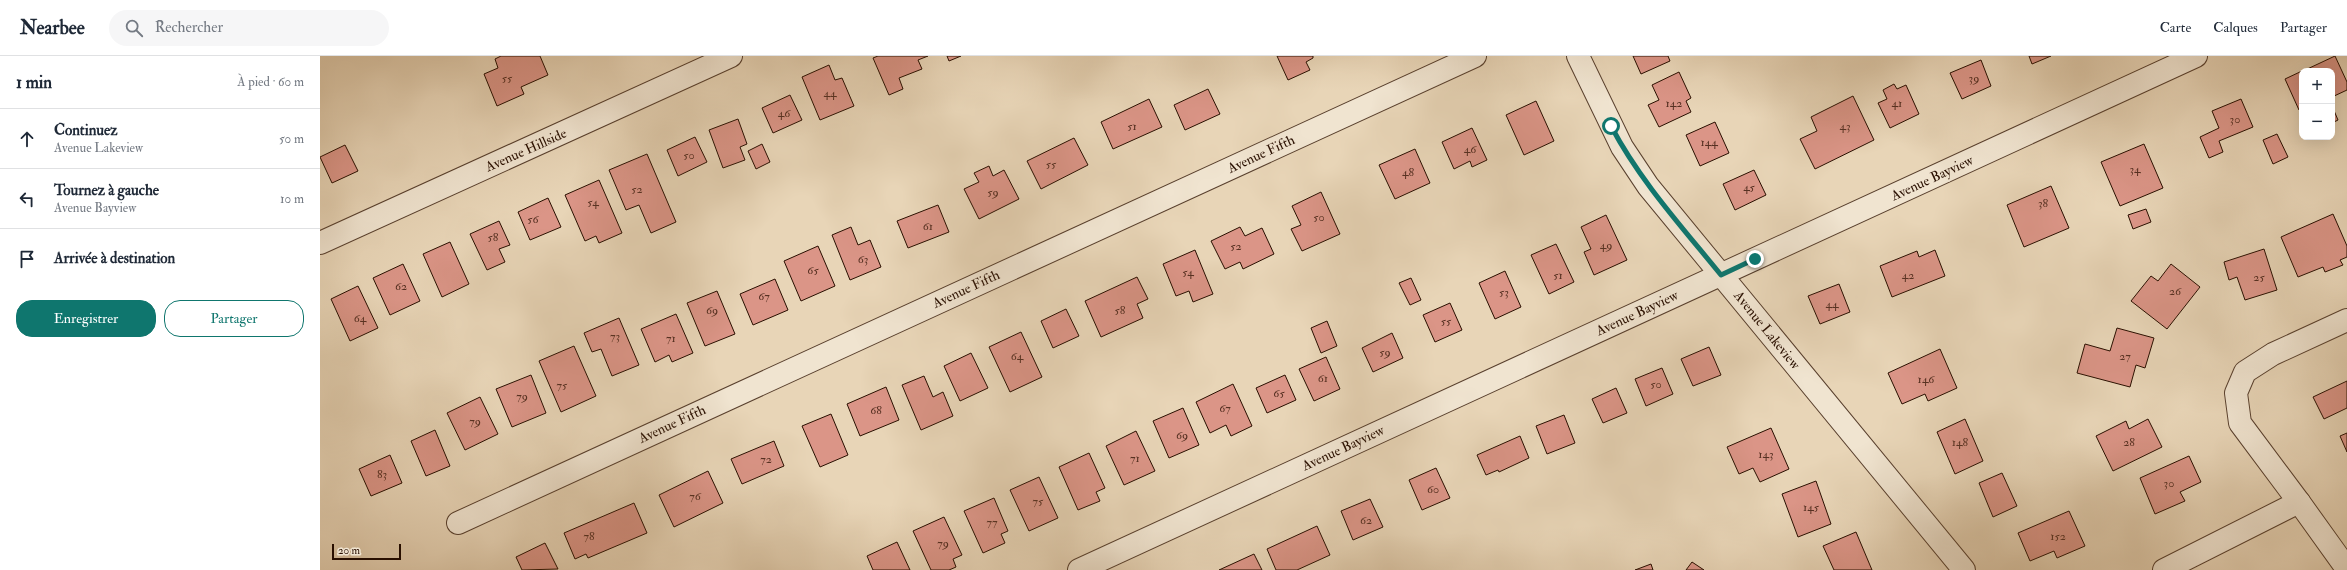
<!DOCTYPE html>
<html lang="fr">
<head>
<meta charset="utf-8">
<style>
	body { margin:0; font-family:"IM FELL Double Pica",serif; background:#f6f6f7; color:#1f2937 }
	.controls { position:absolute; right:12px; top:12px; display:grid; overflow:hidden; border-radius:8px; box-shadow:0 4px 16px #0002 }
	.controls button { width:36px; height:36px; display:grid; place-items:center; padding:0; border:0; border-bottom:1px solid #e0e1e3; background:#fff; color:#1f2937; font:20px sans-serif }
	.scale { position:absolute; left:12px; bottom:10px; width:69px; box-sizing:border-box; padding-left:4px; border:2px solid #290f00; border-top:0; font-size:11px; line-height:14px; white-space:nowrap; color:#290f00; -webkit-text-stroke:3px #f0e4d0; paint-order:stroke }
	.stop { position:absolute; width:12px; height:12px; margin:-9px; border:3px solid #0f766e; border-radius:50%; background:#fff }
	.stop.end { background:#0f766e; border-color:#fff; box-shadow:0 1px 4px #0008 }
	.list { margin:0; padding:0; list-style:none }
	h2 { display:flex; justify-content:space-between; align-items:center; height:52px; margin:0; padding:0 16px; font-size:17px }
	h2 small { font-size:13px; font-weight:400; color:#747a83 }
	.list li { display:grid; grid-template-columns:26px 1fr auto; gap:12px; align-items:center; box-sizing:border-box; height:60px; padding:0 16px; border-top:1px solid #e0e1e3 }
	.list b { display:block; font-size:15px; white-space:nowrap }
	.list p { margin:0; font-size:13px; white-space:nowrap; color:#747a83 }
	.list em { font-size:13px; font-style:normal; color:#747a83 }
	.actions { display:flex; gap:8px; padding:12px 16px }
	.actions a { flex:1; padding:9px 0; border:1px solid #0f766e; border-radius:16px; text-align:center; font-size:14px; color:#0f766e }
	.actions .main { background:#0f766e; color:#fff }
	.icon { flex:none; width:22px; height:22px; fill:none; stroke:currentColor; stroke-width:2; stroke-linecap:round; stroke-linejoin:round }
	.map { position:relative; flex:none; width:2027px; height:514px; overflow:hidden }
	header { display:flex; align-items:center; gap:24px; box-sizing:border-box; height:56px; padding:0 20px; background:#fff; border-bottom:1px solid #e0e1e3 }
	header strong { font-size:19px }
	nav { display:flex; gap:22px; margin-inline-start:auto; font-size:14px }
	.search { width:280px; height:36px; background:#f6f6f7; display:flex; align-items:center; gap:10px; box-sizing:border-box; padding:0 14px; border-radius:22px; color:#747a83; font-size:15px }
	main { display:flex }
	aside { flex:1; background:#fff }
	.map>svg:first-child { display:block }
</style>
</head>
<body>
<header>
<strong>Nearbee</strong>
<div class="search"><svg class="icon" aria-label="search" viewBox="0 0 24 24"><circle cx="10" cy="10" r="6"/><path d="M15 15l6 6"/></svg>Rechercher</div>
<nav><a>Carte</a><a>Calques</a><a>Partager</a></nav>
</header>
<main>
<aside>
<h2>1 min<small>À pied · 60 m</small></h2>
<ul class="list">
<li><svg class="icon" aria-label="ahead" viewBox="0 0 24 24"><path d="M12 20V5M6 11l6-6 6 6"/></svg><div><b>Continuez</b><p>Avenue Lakeview</p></div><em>50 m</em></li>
<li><svg class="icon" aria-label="left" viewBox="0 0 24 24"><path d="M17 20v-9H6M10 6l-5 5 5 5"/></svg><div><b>Tournez à gauche</b><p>Avenue Bayview</p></div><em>10 m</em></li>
<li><svg class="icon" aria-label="arrive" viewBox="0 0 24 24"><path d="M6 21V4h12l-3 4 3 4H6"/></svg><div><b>Arrivée à destination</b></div></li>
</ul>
<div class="actions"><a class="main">Enregistrer</a><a>Partager</a></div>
</aside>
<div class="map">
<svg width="2027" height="514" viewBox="0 0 2027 514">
	<rect width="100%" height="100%" fill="#e8d5b7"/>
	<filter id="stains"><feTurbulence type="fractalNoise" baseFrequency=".005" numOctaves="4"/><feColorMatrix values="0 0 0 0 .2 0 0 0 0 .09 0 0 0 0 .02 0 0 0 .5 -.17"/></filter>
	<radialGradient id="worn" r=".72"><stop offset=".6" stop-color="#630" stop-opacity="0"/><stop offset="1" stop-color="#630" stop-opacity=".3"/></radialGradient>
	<g fill="#db9587" stroke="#290f00">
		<path d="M 181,0 L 220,0 L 228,19 L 201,31 L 204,38 L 177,50 L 164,18 L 178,12 L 175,3 Z"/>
		<path d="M 558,0 L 608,0 L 598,4 L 602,13 L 579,22 L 583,33 L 569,39 L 553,2 Z"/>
		<path d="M 627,0 L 641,0 L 629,5 Z"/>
		<path d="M 957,0 L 993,0 L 993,2 L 986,6 L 990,14 L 968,24 Z"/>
		<path d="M 1313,0 L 1348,0 L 1350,5 L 1321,18 Z"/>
		<path d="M 1709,0 L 1731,0 L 1712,8 Z"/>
		<path d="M 2015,0 L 2027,26 L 2027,34 L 2012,41 L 2012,15 L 1983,15 Z"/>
		<path d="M 1661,4 L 1671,30 L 1642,43 L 1630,17 Z"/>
		<path d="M 509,9 L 515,24 L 522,22 L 534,50 L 500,64 L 482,21 Z"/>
		<path d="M 1982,15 L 1982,52 L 1979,54 L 1965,23 Z"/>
		<path d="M 1359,16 L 1371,42 L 1366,45 L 1371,56 L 1339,71 L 1328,49 L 1339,44 L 1332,29 Z"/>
		<path d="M 1574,28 L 1577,33 L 1586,29 L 1599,58 L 1570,72 L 1558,47 L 1567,43 L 1563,34 Z"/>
		<path d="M 888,33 L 900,58 L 865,74 L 854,49 Z"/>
		<path d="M 470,39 L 482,64 L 453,77 L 442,52 Z"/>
		<path d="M 1533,40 L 1554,84 L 1495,113 L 1480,83 L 1497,75 L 1491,61 Z"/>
		<path d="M 829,43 L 842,71 L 793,93 L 781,66 Z"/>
		<path d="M 1921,43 L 1933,71 L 1899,85 L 1903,96 L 1889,102 L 1880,81 L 1899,72 L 1892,55 Z"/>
		<path d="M 1216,45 L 1234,85 L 1204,99 L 1186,59 Z"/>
		<path d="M 2012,50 L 2018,64 L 2012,67 Z"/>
		<path d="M 418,63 L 427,88 L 420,91 L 425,104 L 403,112 L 389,74 Z"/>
		<path d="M 1395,66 L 1409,97 L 1380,110 L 1366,79 Z"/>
		<path d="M 1152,72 L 1167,104 L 1152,111 L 1150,105 L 1134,113 L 1122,86 Z"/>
		<path d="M 1957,78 L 1968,101 L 1953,108 L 1943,84 Z"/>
		<path d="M 375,81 L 387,106 L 358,120 L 347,94 Z"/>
		<path d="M 754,82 L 768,109 L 721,133 L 707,105 Z"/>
		<path d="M 442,88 L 450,106 L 436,113 L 428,95 Z"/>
		<path d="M 1824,88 L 1843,132 L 1800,150 L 1781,106 Z"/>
		<path d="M 25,89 L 38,115 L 12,127 L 0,101 Z"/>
		<path d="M 1095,93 L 1110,127 L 1075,143 L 1059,109 Z"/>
		<path d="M 327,98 L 356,166 L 331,177 L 319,149 L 306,154 L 289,114 Z"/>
		<path d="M 669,110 L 673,120 L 684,114 L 699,143 L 659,163 L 644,133 L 659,126 L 654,117 Z"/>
		<path d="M 1434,114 L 1446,139 L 1415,154 L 1403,128 Z"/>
		<path d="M 279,124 L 302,177 L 279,187 L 276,180 L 265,185 L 245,139 Z"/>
		<path d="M 1731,130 L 1749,172 L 1704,191 L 1687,149 Z"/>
		<path d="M 1001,136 L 1020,178 L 982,195 L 971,173 L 981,169 L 972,150 Z"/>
		<path d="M 228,142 L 241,171 L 210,184 L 198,156 Z"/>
		<path d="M 618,149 L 629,176 L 588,192 L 577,165 Z"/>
		<path d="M 1826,153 L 1831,166 L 1813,173 L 1808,159 Z"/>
		<path d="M 2013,158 L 2027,190 L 2027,201 L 2020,204 L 2023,209 L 2005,216 L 2003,211 L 1978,221 L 1961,181 Z"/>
		<path d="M 1286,159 L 1307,204 L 1274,219 L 1264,196 L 1271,193 L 1261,171 Z"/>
		<path d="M 179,165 L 190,189 L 179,193 L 185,206 L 167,214 L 150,178 Z"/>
		<path d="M 531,171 L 538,189 L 550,184 L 561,211 L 530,224 L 512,179 Z"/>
		<path d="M 920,171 L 925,180 L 942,172 L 954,198 L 923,213 L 920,206 L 905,213 L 891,185 Z"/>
		<path d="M 130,186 L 149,228 L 122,241 L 103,198 Z"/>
		<path d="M 1236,188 L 1254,226 L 1229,238 L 1211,199 Z"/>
		<path d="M 498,190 L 515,230 L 481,245 L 464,205 Z"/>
		<path d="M 1944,193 L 1957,234 L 1925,244 L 1917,221 L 1909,224 L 1904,206 Z"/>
		<path d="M 875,194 L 893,238 L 873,246 L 869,235 L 856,240 L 843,208 Z"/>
		<path d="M 1615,194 L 1625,220 L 1572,241 L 1560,210 L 1597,195 L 1599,201 Z"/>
		<path d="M 83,208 L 100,245 L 70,259 L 53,222 Z"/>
		<path d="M 1851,208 L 1880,231 L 1847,273 L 1811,245 L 1831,220 L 1838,225 Z"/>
		<path d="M 1185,215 L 1201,251 L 1175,263 L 1159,227 Z"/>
		<path d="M 817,221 L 828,243 L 817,248 L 823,262 L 781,281 L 765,245 Z"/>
		<path d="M 1091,222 L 1101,244 L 1090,249 L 1079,227 Z"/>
		<path d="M 455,223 L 468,254 L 433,269 L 420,238 Z"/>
		<path d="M 1519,228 L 1530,256 L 1500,268 L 1488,240 Z"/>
		<path d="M 38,230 L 58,272 L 30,285 L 11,243 Z"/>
		<path d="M 397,235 L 415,278 L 385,290 L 367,247 Z"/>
		<path d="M 1130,247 L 1142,274 L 1115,286 L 1103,259 Z"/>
		<path d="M 746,253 L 759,280 L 733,292 L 721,265 Z"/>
		<path d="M 356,258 L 373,297 L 352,306 L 349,299 L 335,306 L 321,273 Z"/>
		<path d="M 299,262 L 319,309 L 292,320 L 281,293 L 272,296 L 264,277 Z"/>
		<path d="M 1007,265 L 1017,290 L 1001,297 L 991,272 Z"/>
		<path d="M 1797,272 L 1834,282 L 1825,312 L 1816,309 L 1810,331 L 1757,317 L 1765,288 L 1790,295 Z"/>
		<path d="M 701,276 L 722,321 L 690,336 L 669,291 Z"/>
		<path d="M 1072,277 L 1083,302 L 1053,316 L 1042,292 Z"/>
		<path d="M 254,290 L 276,340 L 241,356 L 219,305 Z"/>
		<path d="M 1389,291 L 1401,319 L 1373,330 L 1361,303 Z"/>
		<path d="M 1620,293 L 1637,332 L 1608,345 L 1605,338 L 1582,348 L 1568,317 Z"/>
		<path d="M 651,297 L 668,332 L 640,345 L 624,310 Z"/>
		<path d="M 1006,301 L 1020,333 L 994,345 L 979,313 Z"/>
		<path d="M 1342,312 L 1353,338 L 1326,350 L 1315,323 Z"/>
		<path d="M 211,319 L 226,357 L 192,371 L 176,333 Z"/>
		<path d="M 965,319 L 976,344 L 947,357 L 936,332 Z"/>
		<path d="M 604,320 L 613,341 L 623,336 L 633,360 L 601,374 L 582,329 Z"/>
		<path d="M 2027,325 L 2027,352 L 2004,363 L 1993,341 Z"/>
		<path d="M 913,328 L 932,370 L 911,380 L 906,369 L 890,377 L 876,346 Z"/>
		<path d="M 566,331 L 579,364 L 540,380 L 527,348 Z"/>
		<path d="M 1296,332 L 1307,357 L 1283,367 L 1272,343 Z"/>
		<path d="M 160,341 L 178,378 L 145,394 L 127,357 Z"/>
		<path d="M 863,352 L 879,389 L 849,402 L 833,365 Z"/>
		<path d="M 511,358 L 528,399 L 500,411 L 482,370 Z"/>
		<path d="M 1244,359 L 1255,387 L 1227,398 L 1216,370 Z"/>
		<path d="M 1645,363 L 1663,405 L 1635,418 L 1617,376 Z"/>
		<path d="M 1828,363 L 1842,391 L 1793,415 L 1776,380 L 1806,365 L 1809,373 Z"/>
		<path d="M 1451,372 L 1469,413 L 1440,426 L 1433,412 L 1419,418 L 1407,391 Z"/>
		<path d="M 115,374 L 130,410 L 106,420 L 91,385 Z"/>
		<path d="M 816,375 L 835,415 L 804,429 L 786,390 Z"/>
		<path d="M 2027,377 L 2027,396 L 2020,380 Z"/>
		<path d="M 1200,380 L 1209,402 L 1179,416 L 1178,414 L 1166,419 L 1157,399 Z"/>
		<path d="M 454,385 L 464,410 L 422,428 L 411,403 Z"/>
		<path d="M 769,397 L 785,432 L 776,436 L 780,445 L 758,454 L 739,411 Z"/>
		<path d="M 70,399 L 82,427 L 51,440 L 39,413 Z"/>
		<path d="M 1869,400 L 1881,426 L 1860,436 L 1865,445 L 1835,458 L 1820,422 Z"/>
		<path d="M 1116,412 L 1130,442 L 1102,454 L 1089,424 Z"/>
		<path d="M 388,415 L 403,447 L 354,471 L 339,439 Z"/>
		<path d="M 1682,417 L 1697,450 L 1673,461 L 1659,427 Z"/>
		<path d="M 719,421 L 738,462 L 709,475 L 690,434 Z"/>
		<path d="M 1496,425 L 1511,468 L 1478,481 L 1462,438 Z"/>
		<path d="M 674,442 L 688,475 L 681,478 L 685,487 L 663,497 L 644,455 Z"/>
		<path d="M 1050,443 L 1063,471 L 1033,484 L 1021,455 Z"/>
		<path d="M 314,447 L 327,477 L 268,502 L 266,498 L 255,503 L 244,477 Z"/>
		<path d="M 1749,455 L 1765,490 L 1737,502 L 1734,495 L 1710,505 L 1698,477 Z"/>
		<path d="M 624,461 L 642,499 L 633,503 L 636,511 L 629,514 L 611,514 L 593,475 Z"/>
		<path d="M 997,470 L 1010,499 L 977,514 L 956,514 L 947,493 Z"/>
		<path d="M 1536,476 L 1552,514 L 1514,514 L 1503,490 Z"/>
		<path d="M 577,486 L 590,514 L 553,514 L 547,500 Z"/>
		<path d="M 225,487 L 238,513 L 202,514 L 196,501 Z"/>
		<path d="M 934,498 L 942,514 L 899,514 Z"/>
		<path d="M 1372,506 L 1384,514 L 1366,514 Z"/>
		<path d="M 1331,508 L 1333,514 L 1315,514 Z"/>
	</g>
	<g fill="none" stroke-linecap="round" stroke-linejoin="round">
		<g stroke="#59402e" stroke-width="24">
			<g id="minor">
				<path d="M 1258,0 L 1302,91 L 1328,130 L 1644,514"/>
				<path d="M 0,187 L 411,0"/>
				<path d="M 1979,446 L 2027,513"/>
				<path d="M 138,467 L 1155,0"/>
				<path d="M 759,514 L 1876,0"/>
				<path d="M 1844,514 L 1979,446 L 1920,367 L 1916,337 L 1925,316 L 1953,298 L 2027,264"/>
			</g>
		</g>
		<use href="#minor" stroke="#f0e4d0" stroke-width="22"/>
	</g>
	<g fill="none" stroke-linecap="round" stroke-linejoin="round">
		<path stroke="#0f766e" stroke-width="5" d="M 1291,70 C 1320,125 1362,171 1401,219 L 1435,203"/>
	</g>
	<g text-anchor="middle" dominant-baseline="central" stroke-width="4" stroke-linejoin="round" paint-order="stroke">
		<g font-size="12" fill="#563022">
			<text x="187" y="22">55</text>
			<text x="1654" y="22">39</text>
			<text x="510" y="37">44</text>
			<text x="1354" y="47">142</text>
			<text x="1577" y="47">41</text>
			<text x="464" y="57">46</text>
			<text x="1915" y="63">30</text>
			<text x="812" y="70">51</text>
			<text x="1525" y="70">43</text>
			<text x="1389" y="86">144</text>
			<text x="1150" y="93">46</text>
			<text x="369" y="99">50</text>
			<text x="731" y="108">55</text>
			<text x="1815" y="113">34</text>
			<text x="1088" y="116">48</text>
			<text x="1429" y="131">45</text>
			<text x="317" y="133">52</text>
			<text x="673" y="136">59</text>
			<text x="273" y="146">54</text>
			<text x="1723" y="147">38</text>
			<text x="999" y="161">50</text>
			<text x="213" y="163">56</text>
			<text x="608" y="170">61</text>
			<text x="173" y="181">58</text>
			<text x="1286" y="189">49</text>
			<text x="916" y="190">52</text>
			<text x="543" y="203">63</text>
			<text x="493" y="214">65</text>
			<text x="868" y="216">54</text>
			<text x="1238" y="219">51</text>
			<text x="1588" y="219">42</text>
			<text x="1939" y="221">25</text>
			<text x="81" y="230">62</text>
			<text x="1855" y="235">26</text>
			<text x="1184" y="236">53</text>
			<text x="444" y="240">67</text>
			<text x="1512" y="248">44</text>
			<text x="392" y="254">69</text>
			<text x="800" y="254">58</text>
			<text x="40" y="262">64</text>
			<text x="1126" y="265">55</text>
			<text x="295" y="280">73</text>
			<text x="351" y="282">71</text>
			<text x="1065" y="296">59</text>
			<text x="697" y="300">64</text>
			<text x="1805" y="300">27</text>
			<text x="1003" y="322">61</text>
			<text x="1606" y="323">146</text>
			<text x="1336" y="328">50</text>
			<text x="242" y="329">75</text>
			<text x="959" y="337">65</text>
			<text x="202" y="340">79</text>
			<text x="905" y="352">67</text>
			<text x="556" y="354">68</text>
			<text x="155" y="365">79</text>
			<text x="862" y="379">69</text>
			<text x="1640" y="386">148</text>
			<text x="1809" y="386">28</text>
			<text x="1446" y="398">143</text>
			<text x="815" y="402">71</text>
			<text x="446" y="403">72</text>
			<text x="62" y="418">83</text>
			<text x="1849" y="427">30</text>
			<text x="1113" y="433">60</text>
			<text x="375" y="440">76</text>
			<text x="718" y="445">75</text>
			<text x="1491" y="451">145</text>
			<text x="1046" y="464">62</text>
			<text x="672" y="466">77</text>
			<text x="269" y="480">78</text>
			<text x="1738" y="480">152</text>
			<text x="623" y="487">79</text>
		</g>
		<g font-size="14" fill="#290f00" stroke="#f0e4d0">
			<text transform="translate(206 94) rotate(-24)">Avenue Hillside</text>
			<text transform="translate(941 98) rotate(-25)">Avenue Fifth</text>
			<text transform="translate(1612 122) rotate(-25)">Avenue Bayview</text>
			<text transform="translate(646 233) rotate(-25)">Avenue Fifth</text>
			<text transform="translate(1317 257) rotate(-25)">Avenue Bayview</text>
			<text transform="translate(1447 274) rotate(51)">Avenue Lakeview</text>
			<text transform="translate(352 368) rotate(-25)">Avenue Fifth</text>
			<text transform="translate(1023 392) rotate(-25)">Avenue Bayview</text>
		</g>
	</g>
	<rect width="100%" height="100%" filter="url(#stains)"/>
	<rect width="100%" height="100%" fill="url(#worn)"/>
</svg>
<div class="controls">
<button>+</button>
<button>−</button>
</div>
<div class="scale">20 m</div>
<div class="stop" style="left:1291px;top:70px"></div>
<div class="stop end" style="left:1435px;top:203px"></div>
</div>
</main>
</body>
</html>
